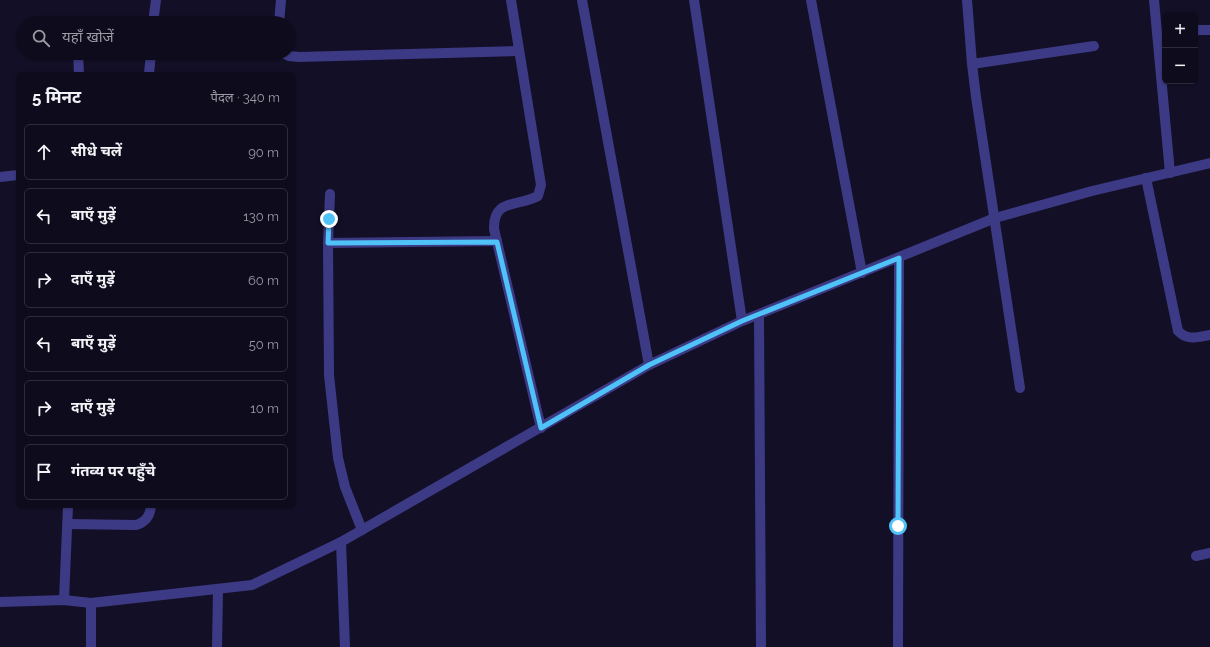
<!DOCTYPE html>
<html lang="hi">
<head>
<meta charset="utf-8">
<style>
	body { margin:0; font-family:Raleway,"Noto Sans Devanagari",sans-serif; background:#171425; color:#f1f3f6 }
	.controls { position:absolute; right:12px; top:12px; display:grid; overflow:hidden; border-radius:6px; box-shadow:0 1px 3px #0004 }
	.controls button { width:36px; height:36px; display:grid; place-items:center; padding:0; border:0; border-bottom:1px solid #2e2b3b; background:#0e0b1c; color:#f1f3f6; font:20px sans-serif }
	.stop { position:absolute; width:12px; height:12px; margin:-9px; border:3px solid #4fc3f7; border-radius:50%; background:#fff }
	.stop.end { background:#4fc3f7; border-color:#fff; box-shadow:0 1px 4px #0008 }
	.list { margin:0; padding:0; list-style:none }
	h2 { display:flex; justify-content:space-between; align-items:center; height:52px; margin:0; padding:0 16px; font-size:17px }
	h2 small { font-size:13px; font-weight:400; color:#9b9ba3 }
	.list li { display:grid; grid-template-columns:26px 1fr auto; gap:12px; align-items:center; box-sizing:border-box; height:56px; margin:0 8px 8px; padding:0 8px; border:1px solid #2e2b3b; border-radius:6px }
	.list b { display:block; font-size:15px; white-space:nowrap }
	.list em { font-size:13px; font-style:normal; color:#9b9ba3 }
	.icon { flex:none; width:22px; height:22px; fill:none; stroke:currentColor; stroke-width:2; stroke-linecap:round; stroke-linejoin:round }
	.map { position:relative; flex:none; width:1210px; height:647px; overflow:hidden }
	.search { position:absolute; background:#0e0b1c; box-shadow:0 1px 3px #0004; left:16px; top:16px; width:280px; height:44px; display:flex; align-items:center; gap:10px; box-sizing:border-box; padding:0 14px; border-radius:22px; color:#9b9ba3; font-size:15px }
	.panel { position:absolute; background:#0e0b1c; box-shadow:0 1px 3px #0004; left:16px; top:72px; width:280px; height:436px; border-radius:6px }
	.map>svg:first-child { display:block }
</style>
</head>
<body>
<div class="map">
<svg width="1210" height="647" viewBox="0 0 1210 647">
	<rect width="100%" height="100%" fill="#130f26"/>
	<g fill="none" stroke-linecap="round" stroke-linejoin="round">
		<g stroke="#3d3a85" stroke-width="10">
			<path d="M 511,0 L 541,185 L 538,196 C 518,207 493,198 494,229 L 541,428"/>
			<path d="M 582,0 L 649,365"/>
			<path d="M 694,0 L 742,321"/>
			<path d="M 811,0 L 862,273"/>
			<path d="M 967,0 L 972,64 L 976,97 L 1020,388"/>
			<path d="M 1154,0 L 1170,173"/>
			<path d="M 153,23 L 156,0"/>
			<path d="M 279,23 L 281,0"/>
			<path d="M 1195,30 L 1210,30"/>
			<path d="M 78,53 L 79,74"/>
			<path d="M 283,53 L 289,56 L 299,57 L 519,51"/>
			<path d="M 972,64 L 1094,46"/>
			<path d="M 149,74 L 151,53"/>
			<path d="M 0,177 L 18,175"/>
			<path d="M 1146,178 L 1178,331 C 1188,341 1197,337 1210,335"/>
			<path d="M 330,194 L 328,243 L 329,375 L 338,458 L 345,487 L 362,530"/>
			<path d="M 328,243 L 497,241"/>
			<path d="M 759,315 L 761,647"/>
			<path d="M 68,524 L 136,525 C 146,522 150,516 151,506"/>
			<path d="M 341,542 L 345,647"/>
			<path d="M 1196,556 L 1210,553"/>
			<path d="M 64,600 L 68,506"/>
			<path d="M 0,602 L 64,600 L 91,603 L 252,585 L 341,542 L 649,365 L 742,321 L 995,218 L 1092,191 L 1210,163"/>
			<path d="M 91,647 L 91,603"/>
			<path d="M 217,647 L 218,589"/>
			<path d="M 898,647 L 899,258"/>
		</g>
	</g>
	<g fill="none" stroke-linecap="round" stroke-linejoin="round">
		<path stroke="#4fc3f7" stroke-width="5" d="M 329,219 L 328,243 L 497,242 L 541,428 L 649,365 L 742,321 L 899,258 L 898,526"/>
	</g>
</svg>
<div class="controls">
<button>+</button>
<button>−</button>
</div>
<div class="stop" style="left:898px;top:526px"></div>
<div class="stop end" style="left:329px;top:219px"></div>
<div class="search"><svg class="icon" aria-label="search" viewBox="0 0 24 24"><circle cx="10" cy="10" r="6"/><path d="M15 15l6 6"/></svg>यहाँ खोजें</div>
<section class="panel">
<h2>5 मिनट<small>पैदल · 340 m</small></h2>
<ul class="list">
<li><svg class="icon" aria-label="ahead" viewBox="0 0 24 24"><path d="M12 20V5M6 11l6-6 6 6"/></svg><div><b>सीधे चलें</b></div><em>90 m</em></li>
<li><svg class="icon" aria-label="left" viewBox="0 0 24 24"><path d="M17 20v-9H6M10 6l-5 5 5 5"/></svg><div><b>बाएँ मुड़ें</b></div><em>130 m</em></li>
<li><svg class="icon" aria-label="right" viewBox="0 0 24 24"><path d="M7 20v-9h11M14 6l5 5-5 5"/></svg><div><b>दाएँ मुड़ें</b></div><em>60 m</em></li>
<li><svg class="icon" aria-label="left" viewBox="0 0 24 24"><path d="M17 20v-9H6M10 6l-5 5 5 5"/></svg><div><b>बाएँ मुड़ें</b></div><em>50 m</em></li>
<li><svg class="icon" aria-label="right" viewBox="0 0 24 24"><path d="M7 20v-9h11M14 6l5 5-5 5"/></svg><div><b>दाएँ मुड़ें</b></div><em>10 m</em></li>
<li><svg class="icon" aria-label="arrive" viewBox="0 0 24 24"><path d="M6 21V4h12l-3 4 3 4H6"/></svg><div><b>गंतव्य पर पहुँचे</b></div></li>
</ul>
</section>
</div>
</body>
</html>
